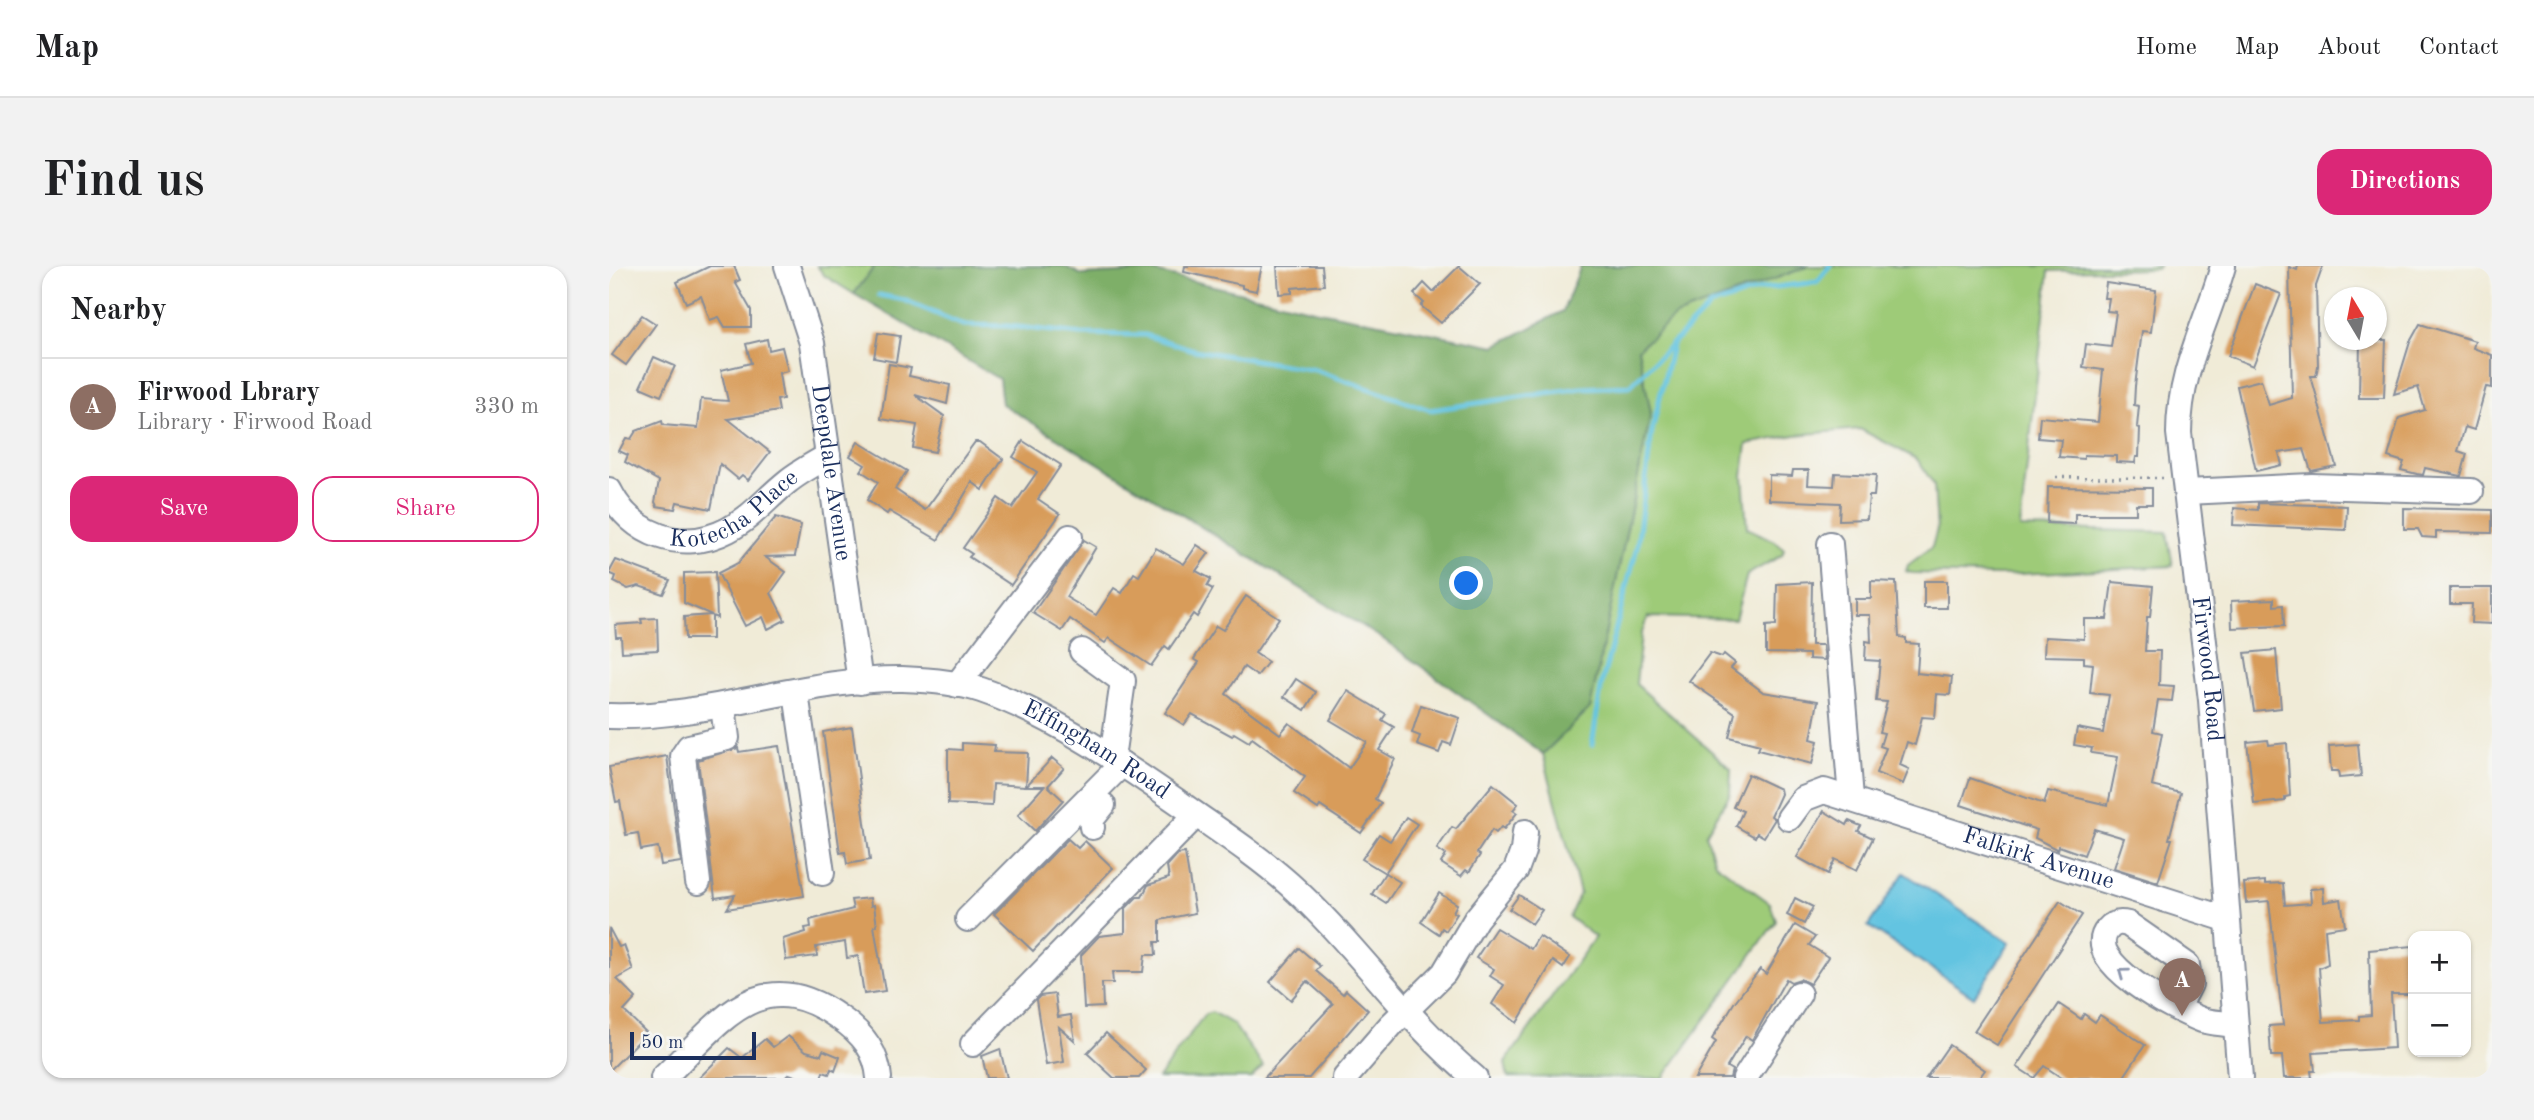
<!DOCTYPE html>
<html lang="en">
<head>
<meta charset="utf-8">
<style>
	body { margin:0; font-family:"Old Standard TT",serif; background:#f2f2f2; color:#202124 }
	.controls { position:absolute; right:21px; bottom:21px; display:grid; overflow:hidden; border-radius:14px; box-shadow:0 2px 5px #0004 }
	.controls button { width:63px; height:63px; display:grid; place-items:center; padding:0; border:0; border-bottom:2px solid #e0e0e0; background:#fff; color:#202124; font:35px sans-serif }
	.compass { position:absolute; left:1715px; top:21px; width:63px; height:63px; border-radius:50%; background:#fff; box-shadow:0 2px 5px #0004; rotate:350deg }
	.scale { position:absolute; left:21px; bottom:18px; width:126px; box-sizing:border-box; padding-left:7px; border:4px solid #1b2f5e; border-top:0; font-size:19px; line-height:24px; white-space:nowrap; color:#1b2f5e; -webkit-text-stroke:5px #f6f6f2; paint-order:stroke }
	.you { position:absolute; left:858px; top:318px; width:24px; height:24px; margin:-18px; border:5px solid #fff; border-radius:50%; background:#1a73e8; box-shadow:0 0 0 10px #1a73e833 }
	.badge { display:grid; place-items:center; width:46px; height:46px; border-radius:50%; background:#db2777; color:#fff; font-size:23px; font-weight:700 }
	.pin { position:absolute; translate:-50% -58px; filter:drop-shadow(0 2px 4px #0008) }
	.pin::after { content:''; position:absolute; top:37px; width:24px; height:21px; background:inherit; clip-path:polygon(0 0,100% 0,50% 100%) }
	.list { margin:0; padding:0; list-style:none }
	h2 { display:flex; justify-content:space-between; align-items:center; height:91px; margin:0; padding:0 28px; font-size:30px }
	h2 small { font-size:23px; font-weight:400; color:#757577 }
	.list li { display:grid; grid-template-columns:46px 1fr auto; gap:21px; align-items:center; box-sizing:border-box; height:98px; padding:0 28px; border-top:2px solid #e0e0e0 }
	.list b { display:block; font-size:26px; white-space:nowrap }
	.list p { margin:0; font-size:23px; white-space:nowrap; color:#757577 }
	.list em { font-size:23px; font-style:normal; color:#757577 }
	.actions { display:flex; gap:14px; padding:21px 28px }
	.actions a { flex:1; padding:16px 0; border:2px solid #db2777; border-radius:21px; text-align:center; font-size:24px; color:#db2777 }
	.actions .main { background:#db2777; color:#fff }
	.map { position:relative; flex:none; width:1883px; height:812px; overflow:hidden; border-radius:21px }
	header { display:flex; align-items:center; gap:42px; box-sizing:border-box; height:98px; padding:0 35px; background:#fff; border-bottom:2px solid #e0e0e0 }
	header strong { font-size:33px }
	nav { display:flex; gap:38px; margin-inline-start:auto; font-size:24px }
	.intro { display:flex; align-items:center; justify-content:space-between; box-sizing:border-box; height:168px; padding:0 42px }
	h1 { margin:0; font-size:49px }
	.button { padding:18px 32px; border-radius:21px; background:#db2777; color:#fff; font-size:24px; font-weight:700 }
	main { display:flex; gap:42px; padding:0 42px }
	aside { flex:1; background:#fff; border-radius:21px; box-shadow:0 2px 5px #0004 }
	.map>svg:first-child { display:block }
</style>
</head>
<body>
<header>
<strong>Map</strong>
<nav><a>Home</a><a>Map</a><a>About</a><a>Contact</a></nav>
</header>
<div class="intro"><h1>Find us</h1><a class="button">Directions</a></div>
<main>
<aside>
<h2>Nearby<small></small></h2>
<ul class="list">
<li><span class="badge" style="background:#8d6e63">A</span><div><b>Firwood Lbrary</b><p>Library · Firwood Road</p></div><em>330 m</em></li>
</ul>
<div class="actions"><a class="main">Save</a><a>Share</a></div>
</aside>
<div class="map">
<svg width="1883" height="812" viewBox="0 0 1883 812">
	<rect width="100%" height="100%" fill="#f6f6f2"/>
	<filter id="ink" filterUnits="userSpaceOnUse"><feTurbulence type="fractalNoise" baseFrequency=".0143" numOctaves="2"/><feDisplacementMap in="SourceGraphic" scale="14" xChannelSelector="R" yChannelSelector="G"/><feConvolveMatrix kernelMatrix="1 2 1 2 8 2 1 2 1" color-interpolation-filters="sRGB"/></filter>
	<filter id="wash" filterUnits="userSpaceOnUse"><feTurbulence type="fractalNoise" baseFrequency=".00686" numOctaves="4" result="noise"/><feDisplacementMap in="SourceGraphic" scale="28" xChannelSelector="R" yChannelSelector="G"/><feGaussianBlur stdDeviation="1.57" result="paint"/><feColorMatrix in="noise" values="0 0 0 0 0 0 0 0 0 0 0 0 0 0 0 0 0 1.4 0 .05"/><feComposite in="paint" operator="in"/></filter>
	<g filter="url(#wash)">
		<rect width="100%" height="100%" fill="#f0ebd7"/>
		<g fill="#9ecb78" stroke="#5c7d6b" stroke-width="2">
			<path d="M 208,0 L 266,0 L 245,28 L 216,10 Z"/>
			<path d="M 1200,0 L 1550,0 L 1548,3 L 1440,5 L 1411,262 L 1558,266 L 1564,300 L 1391,309 L 1303,307 L 1297,305 L 1299,299 L 1323,281 L 1328,263 L 1325,219 L 1308,193 L 1251,163 L 1186,169 L 1138,178 L 1134,210 L 1138,262 L 1166,275 L 1175,283 L 1173,289 L 1138,309 L 1126,353 L 1039,351 L 1032,368 L 1027,418 L 1122,503 L 1121,528 L 1097,568 L 1106,597 L 1161,637 L 1167,655 L 1054,812 L 899,811 L 896,797 L 986,671 L 960,651 L 971,627 L 934,488 L 981,442 L 1042,147 L 1029,83 L 1066,50 Z"/>
			<path d="M 603,746 L 624,758 L 654,800 L 642,812 L 549,812 L 596,748 Z"/>
		</g>
		<path fill="#7eaf68" stroke="#4c6f63" stroke-width="2" d="M 266,0 L 455,0 L 473,9 L 542,5 L 705,44 L 886,80 L 954,45 L 972,0 L 1200,0 L 1066,50 L 1029,83 L 1042,147 L 981,442 L 934,488 L 774,373 L 393,138 L 390,113 L 245,28 Z"/>
		<path fill="#63c4e1" stroke="#3f7aa0" stroke-width="2" d="M 1295,607 L 1401,677 L 1365,731 L 1259,660 Z"/>
		<g fill="none" stroke-linecap="round" stroke-linejoin="round">
			<g stroke="#63c4e1" stroke-width="5">
				<path d="M 270,29 L 295,34 L 354,59 L 399,60 L 472,68 L 536,69 L 585,84 L 706,104 L 821,144 L 972,122 L 1021,120 L 1101,40 L 1151,23 L 1208,16 L 1221,0"/>
				<path d="M 983,479 L 993,416 L 1028,281 L 1043,165 L 1063,79"/>
			</g>
		</g>
		<g id="blocks">
			<g fill="#d89c5a">
				<path d="M 101,0 L 125,0 L 131,14 L 126,16 L 142,44 L 142,61 L 116,61 L 110,51 L 101,54 L 92,30 L 77,37 L 68,16 Z"/>
				<path d="M 576,0 L 653,0 L 647,25 L 633,22 L 633,19 L 575,6 Z"/>
				<path d="M 668,0 L 713,0 L 715,19 L 683,22 L 683,27 L 670,28 Z"/>
				<path d="M 850,0 L 871,18 L 832,57 L 812,40 L 815,37 L 805,28 L 815,17 L 824,26 Z"/>
				<path d="M 1689,0 L 1714,0 L 1707,20 L 1709,100 L 1707,110 L 1702,110 L 1727,200 L 1702,205 L 1695,183 L 1670,187 L 1673,199 L 1647,205 L 1628,120 L 1652,114 L 1660,139 L 1683,132 L 1680,1 L 1688,4 Z"/>
				<path d="M 1497,17 L 1547,24 L 1542,66 L 1533,65 L 1526,120 L 1525,139 L 1530,140 L 1528,161 L 1531,162 L 1530,191 L 1527,191 L 1526,197 L 1507,196 L 1507,190 L 1475,189 L 1475,193 L 1450,191 L 1452,174 L 1429,172 L 1431,151 L 1489,156 L 1494,104 L 1474,101 L 1477,78 L 1502,81 L 1507,46 L 1498,45 L 1500,32 L 1495,32 Z"/>
				<path d="M 1646,18 L 1672,28 L 1644,100 L 1619,90 Z"/>
				<path d="M 33,49 L 47,58 L 17,99 L 3,89 Z"/>
				<path d="M 1811,58 L 1866,75 L 1864,82 L 1883,89 L 1883,122 L 1877,121 L 1865,164 L 1856,161 L 1849,185 L 1858,188 L 1852,210 L 1816,202 L 1814,209 L 1808,208 L 1792,204 L 1795,196 L 1779,191 L 1790,152 L 1816,144 L 1809,121 L 1785,128 L 1801,76 Z"/>
				<path d="M 269,67 L 291,70 L 287,96 L 265,92 Z"/>
				<path d="M 158,73 L 160,84 L 173,81 L 179,105 L 170,107 L 174,133 L 168,134 L 170,145 L 119,153 L 161,186 L 139,214 L 133,209 L 129,213 L 111,198 L 102,243 L 68,236 L 66,243 L 48,240 L 46,236 L 50,215 L 16,196 L 19,189 L 10,185 L 17,172 L 22,173 L 27,165 L 53,155 L 54,159 L 89,162 L 92,133 L 119,135 L 112,104 L 142,97 L 137,78 Z"/>
				<path d="M 1751,74 L 1777,74 L 1775,132 L 1750,132 Z"/>
				<path d="M 45,91 L 66,100 L 52,130 L 31,121 Z"/>
				<path d="M 280,98 L 302,102 L 300,110 L 341,119 L 338,138 L 306,129 L 335,150 L 326,186 L 304,182 L 308,159 L 272,153 Z"/>
				<path d="M 414,175 L 452,199 L 429,233 L 451,248 L 402,319 L 360,291 L 363,288 L 354,282 L 389,232 L 403,242 L 428,206 L 404,191 Z"/>
				<path d="M 249,176 L 298,205 L 286,223 L 316,244 L 366,176 L 371,176 L 394,193 L 374,224 L 363,216 L 329,274 L 280,245 L 278,248 L 258,234 L 269,216 L 252,205 L 256,199 L 241,190 Z"/>
				<path d="M 1184,204 L 1200,204 L 1199,219 L 1225,220 L 1226,207 L 1267,209 L 1265,230 L 1260,230 L 1258,253 L 1230,254 L 1231,237 L 1160,234 L 1160,209 L 1183,210 Z"/>
				<path d="M 1439,221 L 1543,222 L 1543,238 L 1527,238 L 1527,248 L 1466,248 L 1466,258 L 1438,257 Z"/>
				<path d="M 1649,237 L 1738,240 L 1737,264 L 1624,259 L 1625,242 L 1649,244 Z"/>
				<path d="M 1795,242 L 1883,244 L 1883,267 L 1827,266 L 1827,272 L 1813,271 L 1809,263 L 1795,263 Z"/>
				<path d="M 167,251 L 192,259 L 186,290 L 156,291 L 177,306 L 162,327 L 176,354 L 159,363 L 154,351 L 136,360 L 109,307 L 129,297 Z"/>
				<path d="M 475,274 L 487,281 L 457,331 L 487,349 L 505,322 L 513,327 L 525,307 L 530,310 L 547,282 L 575,298 L 588,279 L 600,287 L 587,305 L 602,313 L 598,320 L 604,323 L 588,351 L 584,348 L 560,383 L 556,380 L 542,400 L 500,372 L 496,377 L 461,353 L 453,365 L 424,347 Z"/>
				<path d="M 7,294 L 61,314 L 54,328 L 30,320 L 19,323 L 5,316 L 7,310 L 0,307 Z"/>
				<path d="M 106,306 L 108,352 L 103,350 L 103,373 L 76,373 L 75,351 L 103,349 L 75,337 L 75,307 Z"/>
				<path d="M 1262,315 L 1287,316 L 1290,371 L 1297,372 L 1297,377 L 1310,378 L 1308,407 L 1343,411 L 1341,429 L 1328,428 L 1326,452 L 1313,451 L 1306,479 L 1298,476 L 1291,499 L 1300,503 L 1294,518 L 1267,507 L 1277,482 L 1271,480 L 1275,467 L 1270,466 L 1278,436 L 1267,435 L 1271,395 L 1256,394 L 1257,375 L 1262,376 L 1261,349 L 1246,349 L 1246,333 L 1262,333 Z"/>
				<rect x="1315" y="315" width="23" height="27"/>
				<path d="M 1203,316 L 1202,379 L 1214,379 L 1216,394 L 1200,393 L 1200,388 L 1157,387 L 1157,360 L 1167,359 L 1168,318 Z"/>
				<path d="M 1503,316 L 1544,320 L 1541,351 L 1538,351 L 1536,385 L 1551,385 L 1550,419 L 1565,420 L 1563,435 L 1549,434 L 1544,465 L 1553,467 L 1543,520 L 1572,527 L 1560,573 L 1563,573 L 1549,616 L 1505,602 L 1515,572 L 1485,563 L 1475,589 L 1450,580 L 1449,584 L 1426,572 L 1428,564 L 1352,539 L 1361,512 L 1435,538 L 1439,525 L 1499,539 L 1509,491 L 1482,487 L 1483,482 L 1465,479 L 1468,462 L 1494,467 L 1500,429 L 1481,427 L 1484,398 L 1475,397 L 1475,391 L 1435,390 L 1436,371 L 1475,373 L 1475,353 L 1498,353 Z"/>
				<path d="M 1841,322 L 1883,322 L 1883,358 L 1862,357 L 1863,338 L 1841,338 Z"/>
				<path d="M 637,330 L 670,352 L 646,387 L 659,396 L 648,410 L 635,401 L 617,428 L 671,468 L 680,457 L 740,502 L 758,476 L 721,454 L 739,425 L 777,448 L 773,454 L 785,461 L 770,484 L 786,493 L 766,533 L 772,537 L 752,567 L 711,540 L 709,543 L 685,527 L 696,511 L 643,472 L 640,476 L 625,467 L 623,470 L 583,448 L 575,459 L 556,447 L 590,396 L 585,393 L 607,360 L 614,364 Z"/>
				<path d="M 1665,333 L 1665,340 L 1674,339 L 1675,360 L 1623,362 L 1622,335 Z"/>
				<path d="M 48,352 L 49,384 L 13,386 L 12,371 L 7,371 L 6,359 L 33,357 L 32,353 Z"/>
				<path d="M 1667,384 L 1672,442 L 1645,445 L 1636,387 Z"/>
				<path d="M 1101,387 L 1113,391 L 1115,388 L 1126,397 L 1122,402 L 1154,426 L 1209,435 L 1202,473 L 1209,475 L 1203,498 L 1149,484 L 1151,479 L 1120,471 L 1126,447 L 1080,415 Z"/>
				<path d="M 687,413 L 707,426 L 696,444 L 675,431 Z"/>
				<path d="M 812,439 L 851,452 L 842,479 L 834,476 L 830,487 L 808,479 L 811,470 L 803,467 Z"/>
				<path d="M 243,461 L 261,594 L 238,598 L 236,586 L 231,587 L 214,466 Z"/>
				<path d="M 1659,474 L 1660,479 L 1678,477 L 1681,530 L 1676,531 L 1676,535 L 1645,538 L 1638,476 Z"/>
				<path d="M 353,477 L 386,479 L 385,486 L 419,487 L 417,520 L 384,518 L 383,540 L 339,538 L 339,483 L 353,484 Z"/>
				<path d="M 1749,478 L 1752,510 L 1730,512 L 1729,505 L 1722,505 L 1720,480 Z"/>
				<path d="M 170,480 L 195,630 L 118,643 L 126,629 L 106,632 L 89,494 L 129,482 L 130,486 Z"/>
				<path d="M 58,490 L 72,596 L 52,599 L 49,581 L 32,584 L 29,567 L 17,569 L 11,535 L 7,536 L 0,501 Z"/>
				<path d="M 443,492 L 455,502 L 439,520 L 454,534 L 426,565 L 409,549 L 435,520 L 417,520 Z"/>
				<path d="M 1139,508 L 1171,523 L 1172,528 L 1162,550 L 1166,553 L 1155,571 L 1148,567 L 1146,571 L 1127,560 L 1134,545 L 1124,541 Z"/>
				<path d="M 884,518 L 909,538 L 904,544 L 908,547 L 895,563 L 892,561 L 887,567 L 883,564 L 868,587 L 871,589 L 860,606 L 857,604 L 852,610 L 832,597 L 837,589 L 828,583 L 843,561 L 847,563 Z"/>
				<path d="M 1215,545 L 1238,559 L 1240,555 L 1252,560 L 1249,565 L 1264,572 L 1248,604 L 1226,593 L 1219,608 L 1188,591 Z"/>
				<path d="M 797,551 L 808,558 L 776,607 L 753,593 L 770,568 L 781,575 Z"/>
				<path d="M 459,573 L 469,582 L 476,575 L 504,602 L 424,685 L 385,648 Z"/>
				<path d="M 576,587 L 586,647 L 551,654 L 551,676 L 546,676 L 547,689 L 536,689 L 534,706 L 503,706 L 504,717 L 493,717 L 494,741 L 475,742 L 472,689 L 490,670 L 516,667 L 516,643 L 528,631 L 533,631 L 539,619 L 560,612 L 558,600 L 569,588 Z"/>
				<path d="M 776,607 L 791,616 L 777,637 L 763,628 Z"/>
				<path d="M 1656,615 L 1656,618 L 1674,617 L 1676,639 L 1702,637 L 1701,623 L 1714,622 L 1715,636 L 1732,633 L 1736,660 L 1716,663 L 1719,698 L 1710,702 L 1714,756 L 1750,754 L 1750,750 L 1762,749 L 1760,684 L 1804,680 L 1803,728 L 1782,728 L 1785,782 L 1704,787 L 1706,805 L 1702,805 L 1703,812 L 1675,812 L 1673,790 L 1662,790 L 1660,760 L 1674,759 L 1660,635 L 1637,637 L 1635,617 Z"/>
				<path d="M 830,627 L 848,638 L 844,646 L 848,648 L 837,665 L 833,662 L 830,668 L 812,656 Z"/>
				<path d="M 910,629 L 933,644 L 923,658 L 900,643 Z"/>
				<path d="M 261,632 L 262,640 L 265,639 L 268,660 L 265,660 L 276,725 L 255,728 L 249,690 L 238,692 L 236,676 L 207,681 L 208,690 L 177,694 L 174,673 L 197,666 L 196,662 L 202,661 L 201,654 L 244,643 L 242,634 Z"/>
				<path d="M 1186,632 L 1204,641 L 1195,658 L 1178,649 Z"/>
				<path d="M 1451,635 L 1473,649 L 1388,779 L 1365,765 Z"/>
				<path d="M 1186,659 L 1206,671 L 1200,679 L 1219,691 L 1201,718 L 1191,713 L 1182,716 L 1177,713 L 1143,774 L 1137,770 L 1118,801 L 1123,804 L 1121,812 L 1086,812 L 1107,776 L 1103,773 L 1125,737 L 1151,703 L 1157,708 Z"/>
				<path d="M 0,662 L 10,681 L 15,679 L 24,704 L 8,713 L 27,732 L 15,745 L 38,767 L 0,805 Z"/>
				<path d="M 887,662 L 922,683 L 930,670 L 961,691 L 954,702 L 944,695 L 908,757 L 883,738 L 895,719 L 881,710 L 885,703 L 867,692 Z"/>
				<path d="M 690,682 L 711,700 L 707,705 L 734,728 L 737,724 L 759,744 L 700,812 L 655,812 L 724,738 L 698,715 L 682,734 L 661,716 Z"/>
				<path d="M 446,728 L 449,751 L 462,749 L 466,775 L 450,761 L 455,796 L 437,799 L 427,734 L 431,730 Z"/>
				<path d="M 1450,738 L 1472,753 L 1475,748 L 1486,756 L 1491,749 L 1536,779 L 1514,812 L 1453,812 L 1435,800 L 1425,812 L 1408,801 Z"/>
				<path d="M 497,767 L 537,804 L 530,812 L 505,812 L 478,787 Z"/>
				<path d="M 179,770 L 197,785 L 212,789 L 214,784 L 231,791 L 226,805 L 222,803 L 220,808 L 214,806 L 212,812 L 191,812 L 180,808 L 176,812 L 90,812 L 120,782 L 133,792 L 156,773 L 164,781 Z"/>
				<path d="M 1340,779 L 1376,804 L 1370,812 L 1317,812 Z"/>
				<path d="M 391,783 L 398,812 L 378,812 L 373,790 Z"/>
			</g>
		</g>
	</g>
	<g filter="url(#ink)">
		<use href="#blocks" fill-opacity="0" stroke="#868d9a" stroke-width="2"/>
		<g fill="none" stroke-linecap="round" stroke-linejoin="round">
			<g stroke="#868d9a" stroke-width="28">
				<g id="minor">
					<path id="s1" d="M 178,0 L 203,77 L 251,416"/>
					<path id="s2" d="M 1614,0 C 1598,58 1570,104 1570,167 L 1602,434 L 1631,812"/>
					<path id="s3" d="M 0,224 C 22,269 73,288 119,264 C 142,252 158,232 178,216 C 190,206 205,198 219,190"/>
					<path d="M 1578,226 L 1703,220 L 1862,225"/>
					<path d="M 1221,278 L 1242,532"/>
					<path d="M 473,385 L 514,415 L 503,492"/>
					<path d="M 348,419 L 461,271"/>
					<path d="M 187,427 L 213,607"/>
					<path id="s4" d="M 0,450 C 100,453 197,412 293,413 C 319,414 348,416 372,424 C 443,448 520,502 582,545 C 615,568 650,591 680,618 C 747,678 797,755 866,812"/>
					<path id="s5" d="M 1180,552 L 1194,533 L 1215,525 L 1617,653"/>
					<path d="M 483,561 L 482,554 L 494,539"/>
					<path d="M 89,616 L 74,490 L 80,481 L 118,472 L 114,440"/>
					<path d="M 359,653 L 513,498"/>
					<path d="M 1569,742 L 1581,718 L 1578,699 L 1519,658 C 1511,656 1505,656 1499,663 C 1470,695 1568,745 1593,754 C 1603,757 1614,757 1625,759"/>
					<path d="M 364,778 L 587,549"/>
					<path d="M 54,812 C 111,757 150,694 231,752 C 253,767 268,785 270,812"/>
					<path d="M 736,812 L 782,759 L 835,707 L 867,653 L 907,604 L 914,585 L 916,566"/>
					<path d="M 1136,812 L 1190,728"/>
				</g>
			</g>
			<path stroke="#868d9a" stroke-width="2.5" stroke-dasharray="2 5" stroke-linecap="butt" d="M 1447,211 L 1555,212"/>
			<use href="#minor" stroke="#fff" stroke-width="24"/>
		</g>
		<defs><path id="oneway-chevron" d="M-2-3.5L2.5 0L-2 3.5" fill="none" stroke-width="1.6" stroke-linecap="round" stroke-linejoin="round" transform="scale(1.75)"/></defs>
		<use stroke="#8d97ae" href="#oneway-chevron" transform="translate(1514 707) rotate(-144)"/>
	</g>
	<g text-anchor="middle" dominant-baseline="central" stroke-width="6" stroke-linejoin="round" paint-order="stroke">
		<g font-size="24" fill="#1b2f5e" stroke="#f6f6f2">
			<text stroke="none"><textPath href="#s1" startOffset="212">Deepdale Avenue</textPath></text>
			<text stroke="none"><textPath href="#s3" startOffset="154">Kotecha Place</textPath></text>
			<text stroke="none"><textPath href="#s2" startOffset="411">Firwood Road</textPath></text>
			<text stroke="none"><textPath href="#s4" startOffset="506">Effingham Road</textPath></text>
			<text stroke="none"><textPath href="#s5" startOffset="271">Falkirk Avenue</textPath></text>
		</g>
	</g>
</svg>
<div class="controls">
<button>+</button>
<button>−</button>
</div>
<svg class="compass" viewBox="-18 -18 36 36"><path d="M0-13l5 13h-10z" fill="#e53935"/><path d="M0 13l5-13h-10z" fill="#757577"/></svg>
<div class="scale">50 m</div>
<div class="you"></div>
<div class="pin badge" style="left:1573px;top:750px;background:#8d6e63">A</div>
</div>
</main>
</body>
</html>
